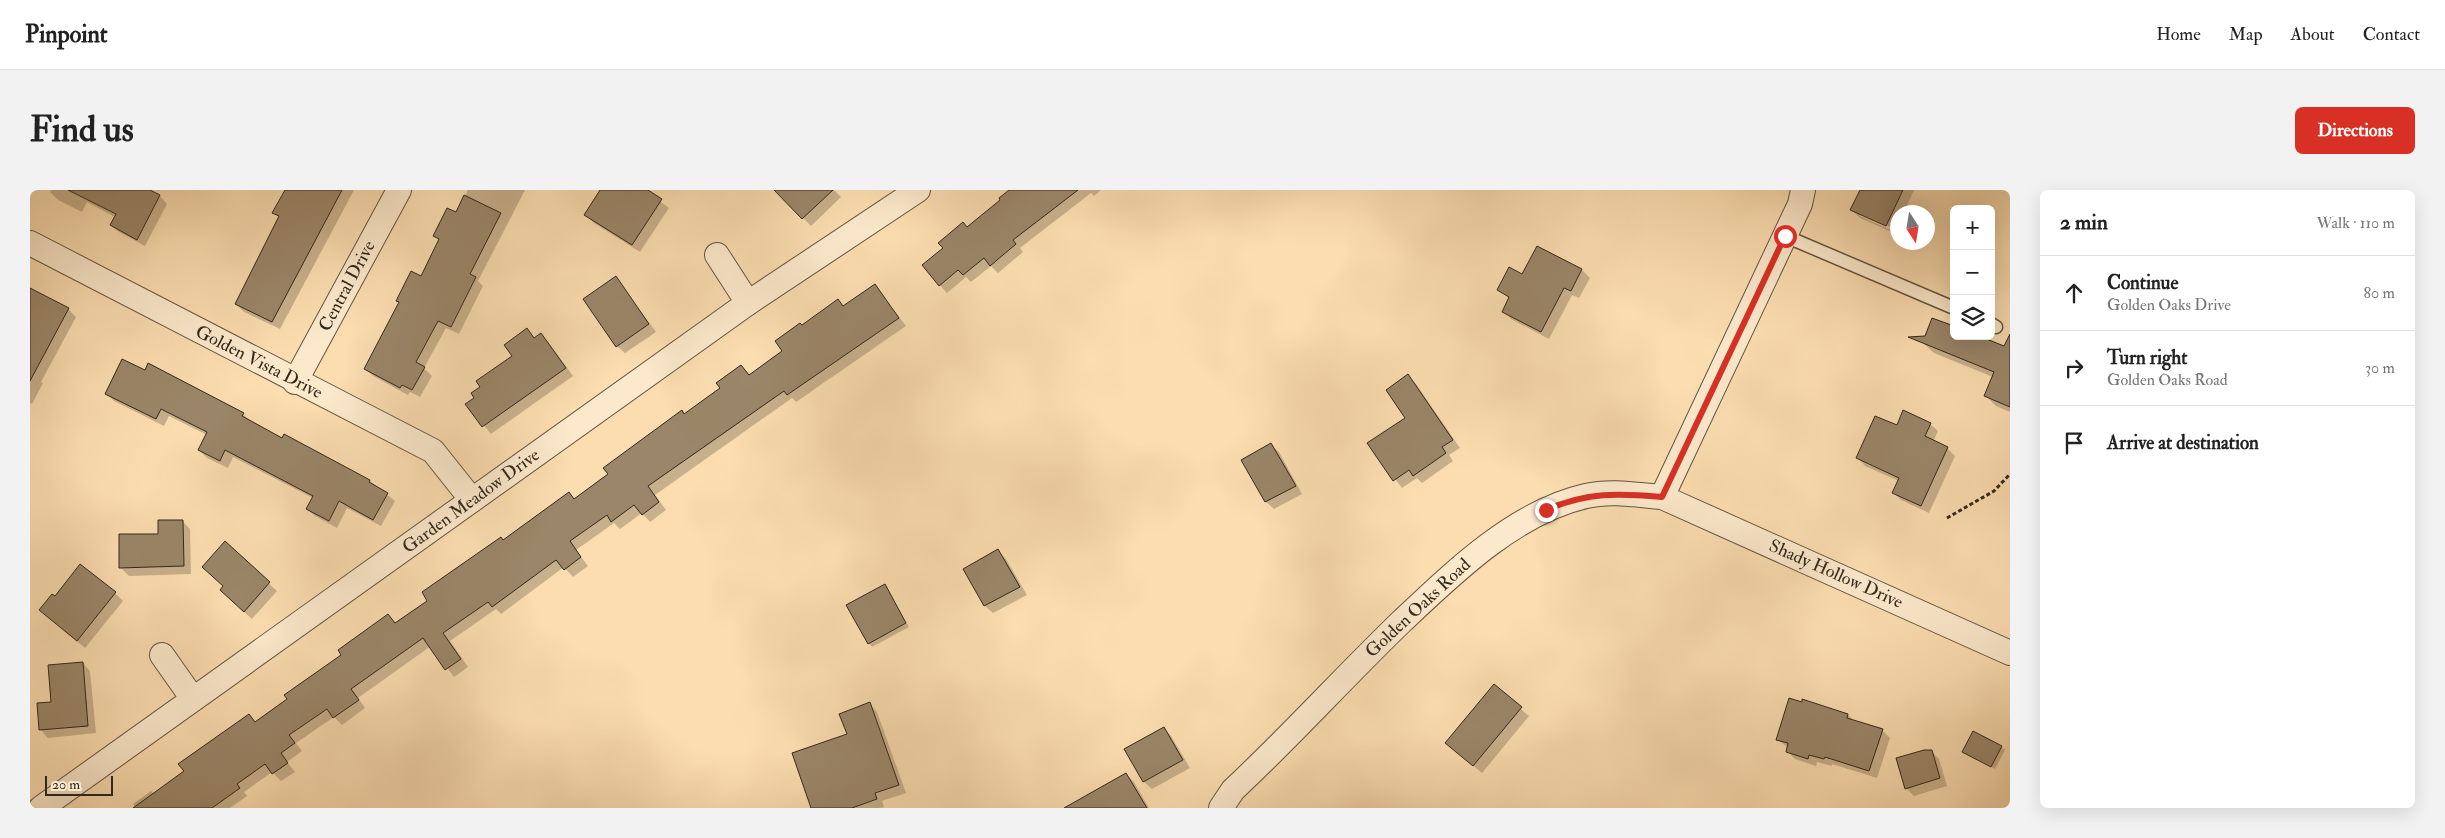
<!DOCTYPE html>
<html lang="en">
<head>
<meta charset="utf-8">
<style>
	body { margin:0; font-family:"IM FELL Double Pica",serif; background:#f2f2f2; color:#222 }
	.controls { position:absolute; right:15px; top:15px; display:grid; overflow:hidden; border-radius:8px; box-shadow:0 5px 20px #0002 }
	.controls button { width:45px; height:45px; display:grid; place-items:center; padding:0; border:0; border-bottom:1px solid #e0e0e0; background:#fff; color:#222; font:25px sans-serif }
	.compass { position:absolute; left:1860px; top:15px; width:45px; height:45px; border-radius:50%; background:#fff; box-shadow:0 5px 20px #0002; rotate:168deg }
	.scale { position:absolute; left:15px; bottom:12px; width:68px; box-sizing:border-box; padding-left:5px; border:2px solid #32281c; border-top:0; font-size:14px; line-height:18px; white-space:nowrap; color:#32281c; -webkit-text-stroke:4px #fce9cc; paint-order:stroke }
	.stop { position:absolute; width:15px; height:15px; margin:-11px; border:4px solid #d93025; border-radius:50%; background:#fff }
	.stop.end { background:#d93025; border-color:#fff; box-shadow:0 1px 5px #0008 }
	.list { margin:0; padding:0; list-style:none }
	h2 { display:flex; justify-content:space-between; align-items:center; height:65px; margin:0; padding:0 20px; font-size:21px }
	h2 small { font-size:16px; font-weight:400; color:#767676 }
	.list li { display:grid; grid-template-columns:32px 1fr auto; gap:15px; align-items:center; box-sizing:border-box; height:75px; padding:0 20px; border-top:1px solid #e0e0e0 }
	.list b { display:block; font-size:19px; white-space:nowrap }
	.list p { margin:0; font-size:16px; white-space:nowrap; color:#767676 }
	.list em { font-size:16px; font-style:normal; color:#767676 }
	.icon { flex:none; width:28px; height:28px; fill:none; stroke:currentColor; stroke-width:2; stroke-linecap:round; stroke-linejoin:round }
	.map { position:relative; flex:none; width:1980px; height:618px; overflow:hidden; border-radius:8px }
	header { display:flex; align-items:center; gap:30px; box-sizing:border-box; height:70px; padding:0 25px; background:#fff; border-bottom:1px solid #e0e0e0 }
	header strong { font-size:24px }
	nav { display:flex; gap:28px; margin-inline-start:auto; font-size:18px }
	.intro { display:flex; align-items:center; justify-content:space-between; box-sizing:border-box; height:120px; padding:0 30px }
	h1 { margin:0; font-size:35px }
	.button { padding:12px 22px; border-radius:8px; background:#d93025; color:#fff; font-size:18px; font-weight:700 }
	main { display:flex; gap:30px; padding:0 30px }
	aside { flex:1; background:#fff; border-radius:8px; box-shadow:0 5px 20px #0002 }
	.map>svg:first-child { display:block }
</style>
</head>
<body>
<header>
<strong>Pinpoint</strong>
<nav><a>Home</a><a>Map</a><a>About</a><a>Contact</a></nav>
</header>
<div class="intro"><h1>Find us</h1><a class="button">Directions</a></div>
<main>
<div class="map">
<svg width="1980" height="618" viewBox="0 0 1980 618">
	<rect width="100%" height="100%" fill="#fbddb0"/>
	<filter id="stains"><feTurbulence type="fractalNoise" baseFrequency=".004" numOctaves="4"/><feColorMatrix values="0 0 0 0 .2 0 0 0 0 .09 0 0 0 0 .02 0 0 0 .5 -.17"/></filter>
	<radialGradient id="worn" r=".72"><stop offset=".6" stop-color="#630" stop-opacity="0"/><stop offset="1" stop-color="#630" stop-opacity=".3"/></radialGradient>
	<g fill="#0003" fill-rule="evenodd">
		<path d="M 21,0 L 118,0 L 130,6 L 137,14 L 115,56 L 89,42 L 81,35 L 85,27 L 57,12 L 52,22 L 28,10 L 20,2 Z"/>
		<path d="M 264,0 L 324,0 L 250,139 L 214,122 L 206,114 L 250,28 L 244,22 Z"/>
		<path d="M 438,0 L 495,0 L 448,91 L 453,96 L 429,144 L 416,138 L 394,178 L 402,186 L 390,207 L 380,202 L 378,205 L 343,186 L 336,179 L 392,88 L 410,51 L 404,45 L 426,24 Z"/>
		<path d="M 572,0 L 615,0 L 639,18 L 610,62 L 564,33 L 556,25 Z"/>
		<path d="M 746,0 L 804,0 L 811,7 L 781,36 Z"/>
		<path d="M 981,0 L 1071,0 L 1064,6 L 1061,3 L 990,58 L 993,62 L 968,83 L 961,76 L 941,92 L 936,87 L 917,103 L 910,95 L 937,38 L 972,10 Z"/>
		<path d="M 1831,0 L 1884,0 L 1874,22 L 1868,22 L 1868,36 L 1864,43 L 1830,28 L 1822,20 ZM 1830,23 L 1862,38 L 1861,40 L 1830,26 Z"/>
		<path d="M 1508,58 L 1552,80 L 1560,88 L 1549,108 L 1542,105 L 1519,149 L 1481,129 L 1473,121 L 1480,109 L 1469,100 L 1493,86 Z"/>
		<path d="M 586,88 L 626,142 L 595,163 L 587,156 Z"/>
		<path d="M 844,95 L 876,136 L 766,212 L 762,208 L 625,305 L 636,320 L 620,332 L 612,323 L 590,339 L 584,333 L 546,360 L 558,376 L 543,387 L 534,377 L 471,424 L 466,419 L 420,451 L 438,477 L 424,487 L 401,456 L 328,508 L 335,518 L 312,535 L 304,527 L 266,553 L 272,561 L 257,572 L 265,582 L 251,591 L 242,582 L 214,602 L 217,606 L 200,618 L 106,618 L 103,614 L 121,601 L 124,604 L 156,582 L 219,526 L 225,532 L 258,509 L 358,425 L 366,433 L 399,411 L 473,351 L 539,304 L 545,310 L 692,198 L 711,176 L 720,185 L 754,162 L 772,137 L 808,111 L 814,117 Z"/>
		<path d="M 0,108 L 38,119 L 46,127 L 11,192 L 13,193 L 2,214 L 0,213 Z"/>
		<path d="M 496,139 L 505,149 L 511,145 L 519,153 L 543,186 L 461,244 L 437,214 L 446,208 L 483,167 Z"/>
		<path d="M 1924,146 L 1975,158 L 1980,146 L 1980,222 L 1966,216 L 1956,206 L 1963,187 L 1904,163 L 1893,153 Z"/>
		<path d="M 119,175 L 213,224 L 221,232 L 253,249 L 340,291 L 365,311 L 351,336 L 317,318 L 307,338 L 285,326 L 277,319 L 283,308 L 203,267 L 198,278 L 177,268 L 169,260 L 177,245 L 139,226 L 134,236 L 84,211 L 76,203 L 115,182 Z"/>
		<path d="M 1378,186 L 1386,194 L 1430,258 L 1419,265 L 1423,271 L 1392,293 L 1387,288 L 1372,298 L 1339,254 L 1377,228 Z"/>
		<path d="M 1900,234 L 1908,241 L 1903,252 L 1917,258 L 1925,266 L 1899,323 L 1871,310 L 1864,303 L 1869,291 L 1835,276 L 1828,268 L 1867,237 Z"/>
		<path d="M 1241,255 L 1249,262 L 1272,304 L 1244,319 L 1236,312 L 1213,271 Z"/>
		<path d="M 152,331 L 160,339 L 161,384 L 99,386 L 91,378 L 129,345 Z"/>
		<path d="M 195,353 L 247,401 L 222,429 L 199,408 L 195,396 Z"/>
		<path d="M 968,361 L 976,369 L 997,405 L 963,423 L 955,416 L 935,380 Z"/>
		<path d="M 855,395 L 879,437 L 842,457 L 839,453 Z"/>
		<path d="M 85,403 L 93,411 L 55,458 L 10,420 L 25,408 Z"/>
		<path d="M 53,473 L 60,481 L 66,543 L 18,548 L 11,540 L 22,513 Z"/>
		<path d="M 1464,496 L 1499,526 L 1452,583 L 1424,560 Z"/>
		<path d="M 840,514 L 847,522 L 876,603 L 852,611 L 854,617 L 850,618 L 783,618 L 818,544 Z"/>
		<path d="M 1818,525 L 1824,531 L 1852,540 L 1860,548 L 1847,588 L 1802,574 L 1802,576 L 1787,572 L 1786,576 L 1765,569 L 1757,561 L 1758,558 L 1747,549 Z"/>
		<path d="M 1134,538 L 1141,546 L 1160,578 L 1122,599 L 1114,592 L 1096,559 Z"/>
		<path d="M 1971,557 L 1975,560 L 1965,579 L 1934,562 Z"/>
		<path d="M 1901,561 L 1909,569 L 1917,596 L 1884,606 L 1876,598 Z"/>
		<path d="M 1096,584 L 1104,592 L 1119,618 L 1036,618 Z"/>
	</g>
	<g fill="#9b8669" stroke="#32281c">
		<path d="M 38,0 L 120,0 L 130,5 L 107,50 L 80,35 L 86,24 Z"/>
		<path d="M 255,0 L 312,0 L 242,132 L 205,114 L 249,26 L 242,23 Z"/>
		<path d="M 570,0 L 618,0 L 632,9 L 602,55 L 554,25 Z"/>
		<path d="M 744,0 L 803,0 L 772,29 Z"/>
		<path d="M 979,0 L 1048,0 L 983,50 L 986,54 L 960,76 L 954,68 L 933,85 L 928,80 L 909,96 L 892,75 L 913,58 L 908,53 L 933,32 L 937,37 L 970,10 L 969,8 Z"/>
		<path d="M 1830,0 L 1873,0 L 1856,36 L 1820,20 Z"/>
		<path d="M 434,5 L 471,23 L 440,84 L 446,87 L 421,137 L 408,131 L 386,172 L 395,177 L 382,200 L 372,195 L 370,198 L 334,179 L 369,112 L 366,111 L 381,81 L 391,86 L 409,49 L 403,46 L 417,18 L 426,22 Z"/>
		<path d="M 1507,56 L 1552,79 L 1541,101 L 1534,98 L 1511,142 L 1472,122 L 1479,107 L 1467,100 L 1479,77 L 1492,84 Z"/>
		<path d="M 586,86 L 619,134 L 586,157 L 553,109 Z"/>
		<path d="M 845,94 L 869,128 L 757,205 L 754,201 L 618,296 L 629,312 L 612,325 L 604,315 L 581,332 L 577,325 L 540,351 L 551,367 L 534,380 L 526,370 L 462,417 L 458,412 L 413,443 L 431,469 L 415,480 L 393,448 L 321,499 L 329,510 L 303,528 L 297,519 L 259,545 L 265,553 L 251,563 L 258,573 L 242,584 L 235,574 L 207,594 L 210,598 L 182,618 L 103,618 L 154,581 L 148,574 L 219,524 L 225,532 L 257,509 L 254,505 L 311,465 L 308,460 L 358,424 L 365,433 L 397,411 L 392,402 L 471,347 L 473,350 L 539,302 L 544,309 L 578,284 L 573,278 L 652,220 L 654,224 L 690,198 L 686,193 L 711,175 L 719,185 L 752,161 L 745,151 L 770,133 L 772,135 L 808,109 L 813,116 Z"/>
		<path d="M 0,98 L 39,118 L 0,191 Z"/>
		<path d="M 1902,128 L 1924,136 L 1924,146 L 1949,146 L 1974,156 L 1980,144 L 1980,217 L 1954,206 L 1964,182 L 1878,147 L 1895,146 Z"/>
		<path d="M 497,138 L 504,148 L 511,143 L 536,178 L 452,237 L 435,214 L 444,208 L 441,203 L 450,197 L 446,191 L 482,166 L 474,155 Z"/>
		<path d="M 92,169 L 115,180 L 118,173 L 214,223 L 212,226 L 252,248 L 254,244 L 340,290 L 339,292 L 358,303 L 343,330 L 309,311 L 299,331 L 276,319 L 283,306 L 195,260 L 190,271 L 168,260 L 177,242 L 131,219 L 126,229 L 75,204 Z"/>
		<path d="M 1378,184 L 1423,250 L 1412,257 L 1416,263 L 1383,286 L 1379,280 L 1363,291 L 1337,253 L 1375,228 L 1356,200 Z"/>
		<path d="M 1873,220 L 1901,233 L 1895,246 L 1918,257 L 1891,316 L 1862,303 L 1869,288 L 1826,268 L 1845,226 L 1867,235 Z"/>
		<path d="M 1241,253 L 1266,296 L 1235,312 L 1211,270 Z"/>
		<path d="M 128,330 L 153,330 L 154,376 L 89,378 L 89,344 L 128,344 Z"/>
		<path d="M 195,351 L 240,392 L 214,422 L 190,400 L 193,396 L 172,377 Z"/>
		<path d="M 968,359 L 990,397 L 954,416 L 933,379 Z"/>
		<path d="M 50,374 L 86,402 L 47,451 L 9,420 L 22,404 L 25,406 Z"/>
		<path d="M 855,394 L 876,433 L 838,454 L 816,415 Z"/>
		<path d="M 53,472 L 58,536 L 9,540 L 7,513 L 21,512 L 18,475 Z"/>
		<path d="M 1464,494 L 1492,517 L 1443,576 L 1415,553 Z"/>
		<path d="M 1759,508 L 1772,512 L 1772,509 L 1818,524 L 1817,528 L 1853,539 L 1839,581 L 1795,567 L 1794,569 L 1779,565 L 1778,569 L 1756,562 L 1758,553 L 1746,550 Z"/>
		<path d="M 840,512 L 869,595 L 845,603 L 847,609 L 822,618 L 781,618 L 762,563 L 817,544 L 809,524 Z"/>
		<path d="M 1134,537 L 1153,570 L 1113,592 L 1094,559 Z"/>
		<path d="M 1943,541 L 1972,556 L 1961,577 L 1932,562 Z"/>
		<path d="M 1894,560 L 1902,560 L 1910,588 L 1875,599 L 1866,568 Z"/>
		<path d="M 1096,583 L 1117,618 L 1034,618 Z"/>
	</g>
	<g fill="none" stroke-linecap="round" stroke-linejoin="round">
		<g stroke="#645541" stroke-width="15">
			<g id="lane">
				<path d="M 1755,46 L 1924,118"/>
				<path d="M 1961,134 L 1966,137"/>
			</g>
		</g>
		<g stroke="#645541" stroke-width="26">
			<g id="street">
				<path d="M 0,53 L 403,261 L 442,310"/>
				<path d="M 687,65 L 718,113"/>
				<path d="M 265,192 L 369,0"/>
				<path d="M 1632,307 L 1770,14 L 1773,0"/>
				<path d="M 132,465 L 163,509"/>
				<path d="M 11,618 L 718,113 L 888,0"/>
				<path d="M 1191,618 L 1203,600 C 1261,546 1314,487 1371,432 C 1423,383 1485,322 1556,306 C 1581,300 1607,305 1632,307 L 1980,463"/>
			</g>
		</g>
		<path stroke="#32281c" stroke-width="3" stroke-dasharray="4 2.5" stroke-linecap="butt" d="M 1917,328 L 1964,301 L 1980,284"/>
		<use href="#lane" stroke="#fce9cc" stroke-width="12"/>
		<use href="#street" stroke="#fce9cc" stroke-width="24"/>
	</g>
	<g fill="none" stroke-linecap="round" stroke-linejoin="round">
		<path stroke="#d93025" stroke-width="6" d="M 1516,320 C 1557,302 1588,303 1632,307 L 1755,46"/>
	</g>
	<g text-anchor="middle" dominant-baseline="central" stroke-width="4" stroke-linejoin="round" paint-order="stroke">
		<g font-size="18" fill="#32281c" stroke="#fce9cc">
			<text transform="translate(317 96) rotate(-62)">Central Drive</text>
			<text transform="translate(229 172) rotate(27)">Golden Vista Drive</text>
			<text transform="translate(441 311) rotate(-36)">Garden Meadow Drive</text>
			<text transform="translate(1806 384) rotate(24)">Shady Hollow Drive</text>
			<text transform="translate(1388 418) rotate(-43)">Golden Oaks Road</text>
		</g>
	</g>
	<rect width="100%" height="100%" filter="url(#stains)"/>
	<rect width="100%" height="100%" fill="url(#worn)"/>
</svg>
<div class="controls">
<button>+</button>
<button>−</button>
<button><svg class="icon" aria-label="layers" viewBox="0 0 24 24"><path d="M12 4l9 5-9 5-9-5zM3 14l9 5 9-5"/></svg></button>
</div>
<svg class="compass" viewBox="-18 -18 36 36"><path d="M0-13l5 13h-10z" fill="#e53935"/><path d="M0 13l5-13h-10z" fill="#767676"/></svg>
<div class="scale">20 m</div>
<div class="stop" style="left:1755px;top:46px"></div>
<div class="stop end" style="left:1516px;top:320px"></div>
</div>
<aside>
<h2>2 min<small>Walk · 110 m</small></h2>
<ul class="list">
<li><svg class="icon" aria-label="ahead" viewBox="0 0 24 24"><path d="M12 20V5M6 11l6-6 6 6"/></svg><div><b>Continue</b><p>Golden Oaks Drive</p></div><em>80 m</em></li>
<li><svg class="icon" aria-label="right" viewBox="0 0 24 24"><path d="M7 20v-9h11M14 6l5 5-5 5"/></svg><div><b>Turn right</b><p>Golden Oaks Road</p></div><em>30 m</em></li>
<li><svg class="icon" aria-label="arrive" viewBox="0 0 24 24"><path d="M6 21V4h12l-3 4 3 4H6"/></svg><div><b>Arrive at destination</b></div></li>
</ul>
</aside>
</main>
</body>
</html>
